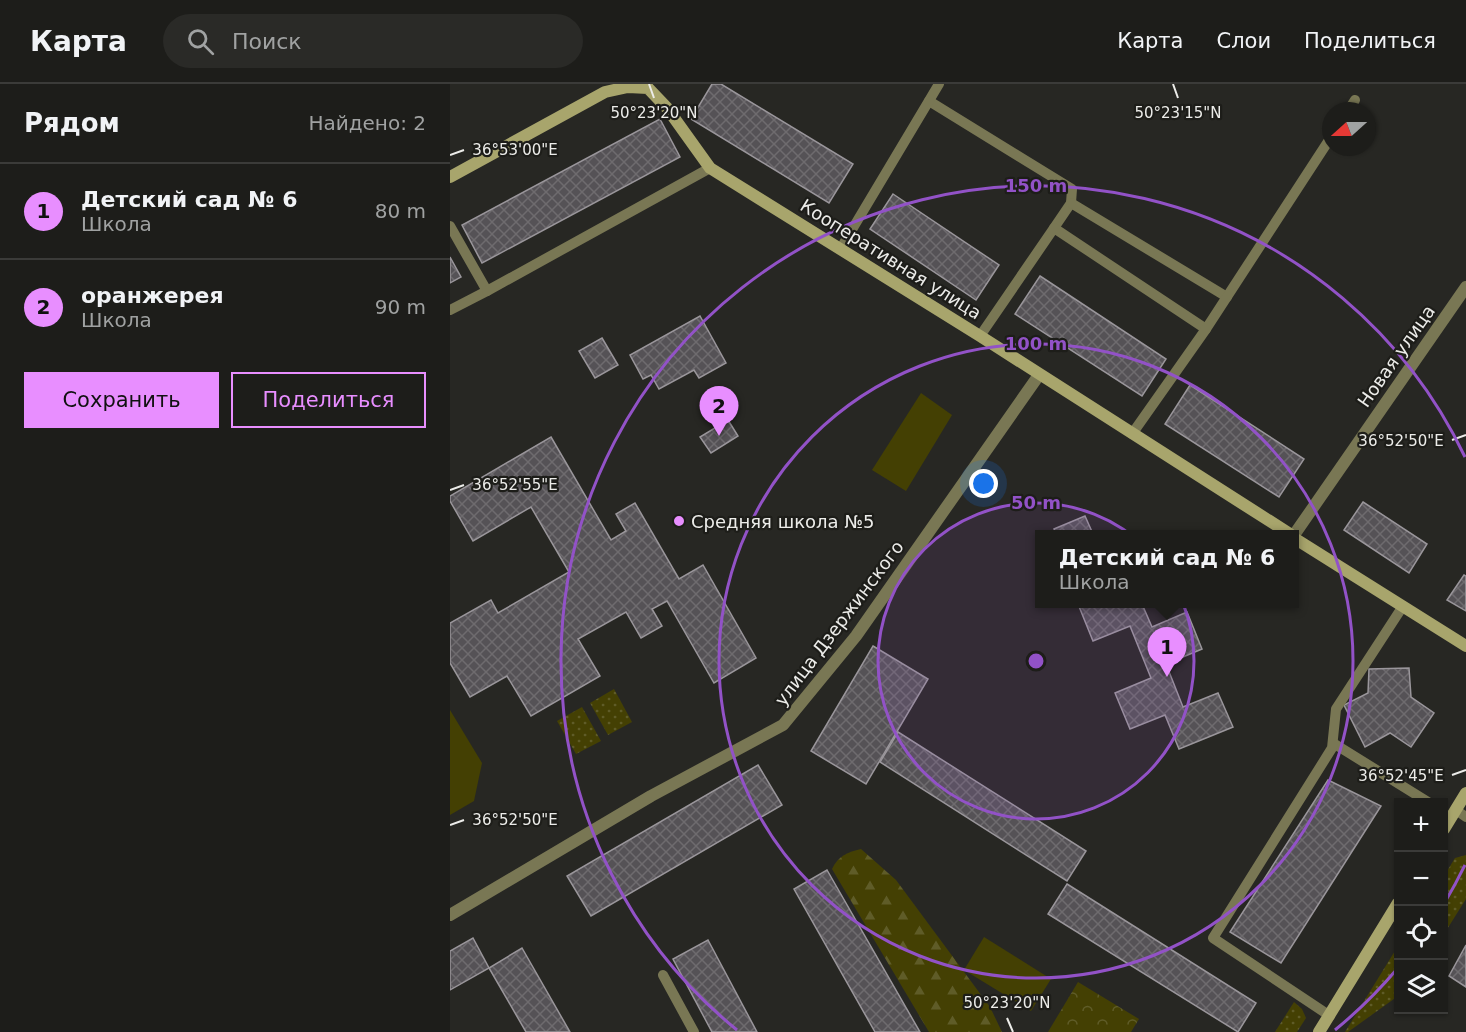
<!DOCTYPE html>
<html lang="ru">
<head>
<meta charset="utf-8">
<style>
	body { margin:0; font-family:"DejaVu Sans",sans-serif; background:#2a2a27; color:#f1f3f6 }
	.controls { position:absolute; right:18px; bottom:18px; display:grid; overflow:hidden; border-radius:0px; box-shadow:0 2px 4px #0004 }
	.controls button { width:54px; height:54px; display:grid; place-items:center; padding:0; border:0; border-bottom:2px solid #3b3b39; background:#1d1d1a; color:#f1f3f6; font:30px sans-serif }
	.compass { position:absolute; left:872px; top:18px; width:54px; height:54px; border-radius:50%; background:#1d1d1a; box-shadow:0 2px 4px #0004; rotate:249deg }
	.you { position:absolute; left:534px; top:400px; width:21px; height:21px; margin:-15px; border:4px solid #fff; border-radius:50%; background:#1a73e8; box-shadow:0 0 0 9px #1a73e833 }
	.badge { display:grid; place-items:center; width:39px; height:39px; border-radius:50%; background:#e88eff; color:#111; font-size:20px; font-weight:700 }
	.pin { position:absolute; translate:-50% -50px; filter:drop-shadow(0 2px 3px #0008) }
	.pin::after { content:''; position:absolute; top:32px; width:21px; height:18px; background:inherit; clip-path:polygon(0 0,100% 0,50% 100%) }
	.popup { position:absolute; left:585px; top:446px; width:264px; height:78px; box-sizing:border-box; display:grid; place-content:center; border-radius:0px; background:#1d1d1a; filter:drop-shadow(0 2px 4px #0005); font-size:20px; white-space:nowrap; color:#a0a2a2 }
	.popup b { font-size:22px; color:#f1f3f6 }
	.popup::after { content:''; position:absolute; left:50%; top:100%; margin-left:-12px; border:12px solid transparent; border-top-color:#1d1d1a }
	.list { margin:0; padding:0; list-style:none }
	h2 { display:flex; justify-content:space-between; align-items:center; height:78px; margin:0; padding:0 24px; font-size:26px }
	h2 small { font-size:20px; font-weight:400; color:#a0a2a2 }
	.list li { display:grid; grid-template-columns:39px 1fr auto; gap:18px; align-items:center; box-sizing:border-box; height:96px; padding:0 24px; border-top:2px solid #3b3b39 }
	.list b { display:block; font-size:22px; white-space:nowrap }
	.list p { margin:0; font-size:20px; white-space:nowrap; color:#a0a2a2 }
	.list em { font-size:20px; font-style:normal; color:#a0a2a2 }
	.actions { display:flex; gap:12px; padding:18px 24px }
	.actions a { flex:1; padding:14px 0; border:2px solid #e88eff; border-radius:0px; text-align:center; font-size:21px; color:#e88eff }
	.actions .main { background:#e88eff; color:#111 }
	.icon { flex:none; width:33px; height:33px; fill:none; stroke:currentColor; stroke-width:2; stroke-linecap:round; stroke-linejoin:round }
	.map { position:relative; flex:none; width:1016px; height:948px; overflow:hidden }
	header { display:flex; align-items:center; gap:36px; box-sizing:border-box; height:84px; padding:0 30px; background:#1d1d1a; border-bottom:2px solid #3b3b39 }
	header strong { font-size:28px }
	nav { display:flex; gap:33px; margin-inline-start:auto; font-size:21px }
	.search { width:420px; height:54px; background:#2a2a27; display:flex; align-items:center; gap:15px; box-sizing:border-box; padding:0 21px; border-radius:33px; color:#a0a2a2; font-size:22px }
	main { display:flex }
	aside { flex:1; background:#1d1d1a }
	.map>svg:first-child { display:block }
</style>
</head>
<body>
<header>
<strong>Карта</strong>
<div class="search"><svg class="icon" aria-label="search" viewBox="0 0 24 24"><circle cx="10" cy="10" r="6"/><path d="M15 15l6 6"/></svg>Поиск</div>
<nav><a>Карта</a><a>Слои</a><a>Поделиться</a></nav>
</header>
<main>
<aside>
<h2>Рядом<small>Найдено: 2</small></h2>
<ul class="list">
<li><span class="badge">1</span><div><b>Детский сад № 6</b><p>Школа</p></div><em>80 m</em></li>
<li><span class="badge">2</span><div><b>оранжерея</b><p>Школа</p></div><em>90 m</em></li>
</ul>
<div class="actions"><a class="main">Сохранить</a><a>Поделиться</a></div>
</aside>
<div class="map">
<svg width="1016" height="948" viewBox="0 0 1016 948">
	<defs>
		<pattern id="grass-dots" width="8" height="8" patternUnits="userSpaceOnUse" patternTransform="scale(1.5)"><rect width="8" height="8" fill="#444003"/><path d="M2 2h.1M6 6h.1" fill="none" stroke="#5f5c28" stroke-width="1.8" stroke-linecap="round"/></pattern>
		<pattern id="forest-firs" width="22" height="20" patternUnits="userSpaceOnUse" patternTransform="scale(1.5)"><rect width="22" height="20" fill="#444003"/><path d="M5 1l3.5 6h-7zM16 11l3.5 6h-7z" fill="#5f5c28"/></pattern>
		<pattern id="park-crowns" width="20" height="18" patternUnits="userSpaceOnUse" patternTransform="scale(1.5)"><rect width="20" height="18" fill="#444003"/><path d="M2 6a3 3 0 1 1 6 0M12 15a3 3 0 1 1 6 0" fill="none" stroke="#5f5c28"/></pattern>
		<pattern id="building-cross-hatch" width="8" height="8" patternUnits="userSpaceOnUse" patternTransform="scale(1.5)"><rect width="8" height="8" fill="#555256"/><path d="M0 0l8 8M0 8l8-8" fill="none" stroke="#6e6b6e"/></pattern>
	</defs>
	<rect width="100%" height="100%" fill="#272723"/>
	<g fill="url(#grass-dots)">
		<path d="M 164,605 L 182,638 L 158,651 L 140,619 Z"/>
		<path d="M 132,623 L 151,657 L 126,670 L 107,637 Z"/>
		<path d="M 1016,771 L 1016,815 L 994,850 L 994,792 L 1005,774 Z"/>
		<path d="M 948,862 L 948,912 L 898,948 L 895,948 Z"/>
		<path d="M 844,918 L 852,925 L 856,934 L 847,948 L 825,948 Z"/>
	</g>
	<path fill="url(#forest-firs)" d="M 411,765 L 446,796 L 540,923 L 552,948 L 479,948 L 382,785 C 388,772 398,768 411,765 Z"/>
	<path fill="url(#park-crowns)" d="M 628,898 L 689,935 L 681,948 L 598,948 Z"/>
	<g fill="#444003">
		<path d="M 471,309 L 502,331 L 456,407 L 422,386 Z"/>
		<path d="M 0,626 L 32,679 L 24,717 L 0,731 Z"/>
		<path d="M 534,853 L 601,895 L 581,927 L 514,886 Z"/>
	</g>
	<g fill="url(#building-cross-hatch)" stroke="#9a969b" stroke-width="1.5">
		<path d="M 262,0 L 271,0 L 403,80 L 379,119 L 241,35 Z"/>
		<path d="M 210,35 L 230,73 L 32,179 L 12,141 Z"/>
		<path d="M 443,110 L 549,181 L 526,216 L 420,145 Z"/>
		<path d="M 0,173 L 11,193 L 0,199 Z"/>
		<path d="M 590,192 L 716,275 L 692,312 L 565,230 Z"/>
		<path d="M 250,232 L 276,279 L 249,294 L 244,286 L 209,305 L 201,291 L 193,295 L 180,271 Z"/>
		<path d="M 152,254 L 168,281 L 145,294 L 129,267 Z"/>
		<path d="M 740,301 L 854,375 L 829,413 L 715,340 Z"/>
		<path d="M 278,336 L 288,352 L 261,369 L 250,353 Z"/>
		<path d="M 101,353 L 161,456 L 176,447 L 166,430 L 185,419 L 229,495 L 253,481 L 306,574 L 264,599 L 217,517 L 202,525 L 212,542 L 191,554 L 176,528 L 128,555 L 150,592 L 81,632 L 57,592 L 20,613 L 0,579 L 0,539 L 41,516 L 48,529 L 119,488 L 81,423 L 23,457 L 0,417 L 0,412 Z"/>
		<path d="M 913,418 L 977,460 L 959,489 L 894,446 Z"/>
		<path d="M 635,432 L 643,450 L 606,450 L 604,445 Z"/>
		<path d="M 1014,491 L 1016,492 L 1016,527 L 997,516 Z"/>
		<path d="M 628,520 L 692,520 L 702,543 L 737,528 L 752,565 L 716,580 L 733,623 L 768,609 L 783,643 L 729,665 L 715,631 L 680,645 L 665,609 L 701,594 L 680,542 L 643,557 Z"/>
		<path d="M 423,562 L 478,595 L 416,700 L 361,667 Z"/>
		<path d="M 959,584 L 961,613 L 984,629 L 961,663 L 940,649 L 915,663 L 894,621 L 918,609 L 919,585 Z"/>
		<path d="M 448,648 L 636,767 L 617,797 L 430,678 Z"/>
		<path d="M 308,681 L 332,721 L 141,832 L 117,792 Z"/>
		<path d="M 878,696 L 931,722 L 831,879 L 780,848 Z"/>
		<path d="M 377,786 L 470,948 L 425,948 L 344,805 Z"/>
		<path d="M 617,800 L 806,919 L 788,948 L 598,830 Z"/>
		<path d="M 23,854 L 39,884 L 0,906 L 0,867 Z"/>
		<path d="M 258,856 L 307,948 L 262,948 L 223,875 Z"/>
		<path d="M 1016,861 L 1016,903 L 999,892 Z"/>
		<path d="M 72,864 L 120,948 L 76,948 L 39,884 Z"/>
	</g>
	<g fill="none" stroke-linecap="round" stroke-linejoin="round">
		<g stroke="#797754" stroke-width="10">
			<path d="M 479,17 L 622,105 L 621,119 L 604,144"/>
			<path d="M 898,27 L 905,16"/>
			<path d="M 621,119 L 777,213"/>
			<path d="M 0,142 L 37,207 L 0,226"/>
			<path d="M 391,164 L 489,0"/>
			<path d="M 37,207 L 260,84"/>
			<path d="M 530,252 L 604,144 L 756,245"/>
			<path d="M 682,350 L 756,245 L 881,53"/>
			<path d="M 883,659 L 978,718"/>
			<path d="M 1006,726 L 1016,733"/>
			<path d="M 213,891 L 244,948"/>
			<path d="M 880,932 L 763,854 L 882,664 L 886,625 L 953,522"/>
		</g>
		<g stroke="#797754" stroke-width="12">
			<path d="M 844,451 L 1016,203"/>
			<path d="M 0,831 L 201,712 L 333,641 L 406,552 L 589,291"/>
		</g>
		<g stroke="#a8a56c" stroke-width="12">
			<path d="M 0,93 L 155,8 L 178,3 L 198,4 L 217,24 L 260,84 L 530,252 L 840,450"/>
			<path d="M 844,454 L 1016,562"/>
			<path d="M 994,745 L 1016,709"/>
			<path d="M 869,948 L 948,819"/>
		</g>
	</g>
	<path fill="none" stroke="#ecece9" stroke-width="2" d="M 199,0 L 204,14M 723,0 L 728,14M 0,71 L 14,66M 1002,356 L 1016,351M 0,406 L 14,401M 1002,691 L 1016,686M 0,741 L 14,736M 557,934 L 563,948"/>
	<circle cx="586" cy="577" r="158" fill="#9252c7" fill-opacity=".12"/>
	<g fill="none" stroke="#9252c7" stroke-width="3">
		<circle cx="586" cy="577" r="158"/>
		<circle cx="586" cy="577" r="317"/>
		<path d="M1015 781A475 475 0 0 1 995 818M947 885A475 475 0 0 1 885 946M287 946A475 475 0 1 1 1015 373"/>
	</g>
	<circle fill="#e88eff" stroke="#1d1d19" stroke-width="2" cx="229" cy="437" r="6"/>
	<g text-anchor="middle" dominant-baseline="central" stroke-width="4.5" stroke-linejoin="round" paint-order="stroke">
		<g font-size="18" fill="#ecece9" stroke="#1d1d19">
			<text transform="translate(441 175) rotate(32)">Кооперативная улица</text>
			<text transform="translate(946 272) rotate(-55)">Новая улица</text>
			<text transform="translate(389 539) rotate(-53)">улица Дзержинского</text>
		</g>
		<g font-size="18" fill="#ecece9" stroke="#1d1d19" text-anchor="start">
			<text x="241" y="437">Средняя школа №5</text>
		</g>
	</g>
	<g font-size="15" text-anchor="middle" fill="#ecece9" stroke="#1d1d19" stroke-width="4.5" stroke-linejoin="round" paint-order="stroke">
		<text x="204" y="34">50°23'20"N</text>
		<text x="728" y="34">50°23'15"N</text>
		<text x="65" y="71">36°53'00"E</text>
		<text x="951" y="362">36°52'50"E</text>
		<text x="65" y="406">36°52'55"E</text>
		<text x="951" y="697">36°52'45"E</text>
		<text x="65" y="741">36°52'50"E</text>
		<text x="557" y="924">50°23'20"N</text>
	</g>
	<circle cx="586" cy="577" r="9" fill="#9252c7" stroke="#1d1d19" stroke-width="3"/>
	<g font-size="18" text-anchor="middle" font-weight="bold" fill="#9252c7" stroke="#1d1d19" stroke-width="4.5" stroke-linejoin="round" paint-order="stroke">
		<text x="586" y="108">150 m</text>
		<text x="586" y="266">100 m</text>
		<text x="586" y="425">50 m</text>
	</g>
</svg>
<div class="controls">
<button>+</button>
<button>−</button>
<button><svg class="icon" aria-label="locate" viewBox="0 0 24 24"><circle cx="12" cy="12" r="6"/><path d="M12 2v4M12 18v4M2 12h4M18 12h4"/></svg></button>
<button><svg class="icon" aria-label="layers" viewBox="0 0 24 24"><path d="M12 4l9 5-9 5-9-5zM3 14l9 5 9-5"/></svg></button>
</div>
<svg class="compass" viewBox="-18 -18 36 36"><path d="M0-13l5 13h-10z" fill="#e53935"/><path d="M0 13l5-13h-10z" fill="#a0a2a2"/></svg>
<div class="you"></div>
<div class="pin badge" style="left:717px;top:593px">1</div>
<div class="popup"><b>Детский сад № 6</b>Школа</div>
<div class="pin badge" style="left:269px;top:352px">2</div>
</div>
</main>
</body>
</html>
